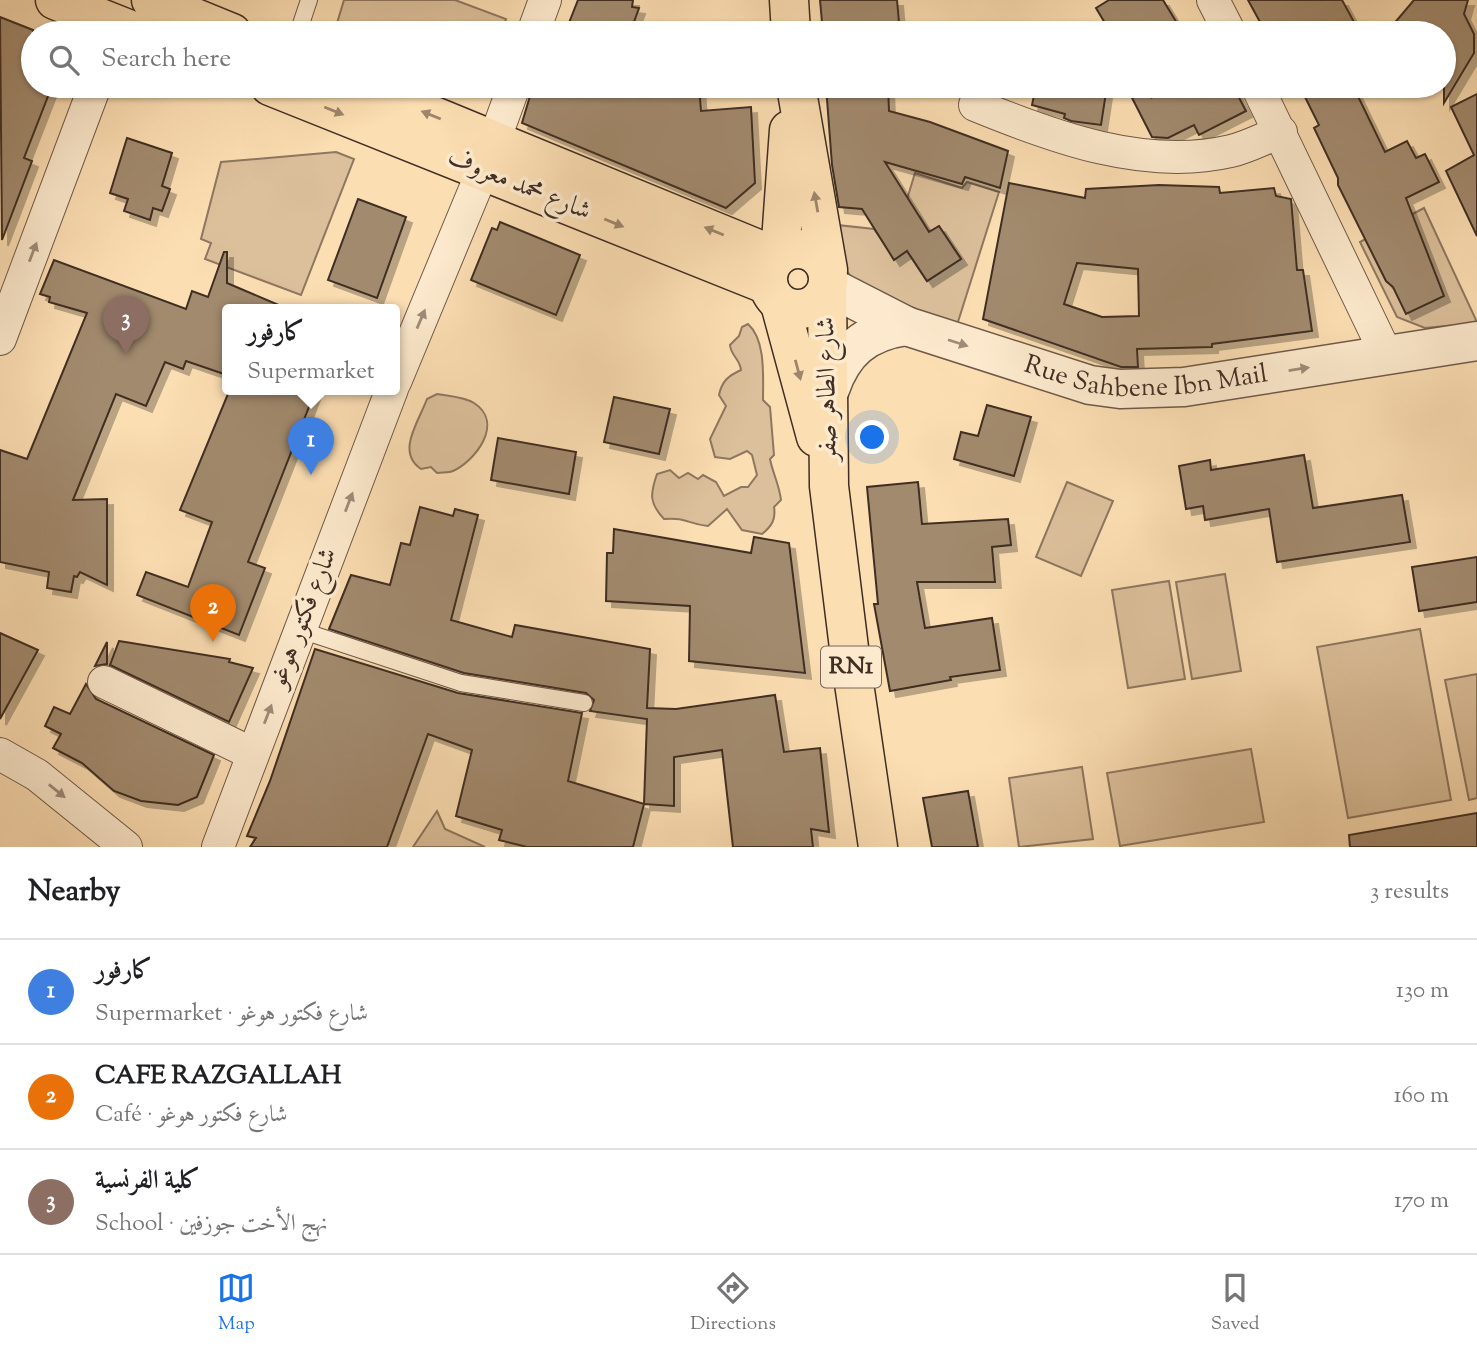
<!DOCTYPE html>
<html lang="en">
<head>
<meta charset="utf-8">
<style>
	body { margin:0; font-family:"Sorts Mill Goudy",Amiri,serif; background:#f6f6f6; color:#202124 }
	.you { position:absolute; left:873px; top:438px; width:24px; height:24px; margin:-18px; border:5px solid #fff; border-radius:50%; background:#1a73e8; box-shadow:0 0 0 10px #1a73e833 }
	.badge { display:grid; place-items:center; width:46px; height:46px; border-radius:50%; background:#1a73e8; color:#fff; font-size:23px; font-weight:700 }
	.pin { position:absolute; translate:-50% -58px; filter:drop-shadow(0 2px 4px #0008) }
	.pin::after { content:''; position:absolute; top:37px; width:24px; height:21px; background:inherit; clip-path:polygon(0 0,100% 0,50% 100%) }
	.popup { position:absolute; left:222px; top:304px; width:178px; height:91px; box-sizing:border-box; display:grid; place-content:center; border-radius:7px; background:#fff; filter:drop-shadow(0 2px 5px #0005); font-size:23px; white-space:nowrap; color:#757577 }
	.popup b { font-size:26px; color:#202124 }
	.popup::after { content:''; position:absolute; left:50%; top:100%; margin-left:-14px; border:14px solid transparent; border-top-color:#fff }
	.list { margin:0; padding:0; list-style:none }
	h2 { display:flex; justify-content:space-between; align-items:center; height:91px; margin:0; padding:0 28px; font-size:30px }
	h2 small { font-size:23px; font-weight:400; color:#757577 }
	.list li { display:grid; grid-template-columns:46px 1fr auto; gap:21px; align-items:center; box-sizing:border-box; height:105px; padding:0 28px; border-top:2px solid #e0e0e0 }
	.list b { display:block; font-size:26px; white-space:nowrap }
	.list p { margin:0; font-size:23px; white-space:nowrap; color:#757577 }
	.list em { font-size:23px; font-style:normal; color:#757577 }
	.icon { flex:none; width:38px; height:38px; fill:none; stroke:currentColor; stroke-width:2; stroke-linecap:round; stroke-linejoin:round }
	.map { position:relative; flex:none; width:1477px; height:847px; overflow:hidden }
	.search { position:absolute; background:#fff; box-shadow:0 2px 5px #0004; left:21px; right:21px; top:21px; height:77px; display:flex; align-items:center; gap:18px; box-sizing:border-box; padding:0 24px; border-radius:38px; color:#757577; font-size:26px }
	.sheet { height:406px; background:#fff }
	nav { display:flex; justify-content:space-around; align-items:center; box-sizing:border-box; height:98px; border-top:2px solid #e0e0e0; background:#fff; font-size:19px; color:#757577 }
	nav a { display:grid; justify-items:center; gap:4px }
	nav .on { color:#1a73e8 }
	.map>svg:first-child { display:block }
</style>
</head>
<body>
<div class="map">
<svg width="1477" height="847" viewBox="0 0 1477 847">
	<defs>
		<filter id="shadow"><feDropShadow dx="6" dy="6" stdDeviation="0" flood-color="#0004"/></filter>
	</defs>
	<rect width="100%" height="100%" fill="#fcdeb3"/>
	<filter id="stains"><feTurbulence type="fractalNoise" baseFrequency=".00286" numOctaves="4"/><feColorMatrix values="0 0 0 0 .2 0 0 0 0 .09 0 0 0 0 .02 0 0 0 .5 -.17"/></filter>
	<radialGradient id="worn" r=".72"><stop offset=".6" stop-color="#630" stop-opacity="0"/><stop offset="1" stop-color="#630" stop-opacity=".3"/></radialGradient>
	<g fill="#dcc09b" stroke="#8e7760" stroke-width="2">
		<path d="M 344,0 L 455,0 L 506,19 L 501,33 L 334,33 Z"/>
		<path d="M 336,152 L 354,159 L 301,295 L 205,259 L 211,243 L 201,239 L 221,162 Z"/>
		<path d="M 915,173 L 962,188 L 967,182 L 999,192 L 957,325 C 920,312 854,302 841,258 C 838,248 838,236 837,225 L 874,229 L 895,259 L 907,251 L 927,281 L 961,259 L 939,226 L 929,232 L 920,217 L 912,221 L 904,209 Z"/>
		<path d="M 1424,208 L 1477,322 L 1477,323 L 1425,328 L 1397,317 L 1360,242 Z"/>
		<path d="M 748,324 C 766,340 763,377 763,400 L 770,407 L 774,455 L 770,459 C 773,474 779,484 781,500 L 774,507 C 776,519 772,526 762,534 L 742,530 L 727,509 L 708,526 C 687,524 687,517 664,519 C 649,503 650,494 657,474 L 670,470 L 679,478 L 688,473 L 698,479 L 703,475 L 716,482 L 724,496 L 741,487 L 748,487 L 757,475 L 752,455 L 747,451 L 730,459 L 715,457 L 710,439 L 726,406 L 719,395 C 722,381 728,376 741,370 C 740,359 731,356 730,345 L 739,336 L 742,327 Z"/>
		<path d="M 437,394 C 448,396 465,397 474,403 C 505,423 475,461 453,471 C 449,473 441,472 437,473 L 431,467 L 421,469 C 396,452 418,423 427,399 Z"/>
		<path d="M 1067,482 L 1113,501 L 1081,576 L 1036,557 Z"/>
		<path d="M 1225,574 L 1241,671 L 1192,679 L 1176,582 Z"/>
		<path d="M 1169,581 L 1185,679 L 1128,688 L 1112,590 Z"/>
		<path d="M 1420,629 L 1451,800 L 1348,818 L 1317,647 Z"/>
		<path d="M 1477,674 L 1477,798 L 1469,800 L 1445,680 Z"/>
		<path d="M 1251,749 L 1264,822 L 1120,846 L 1107,773 Z"/>
		<path d="M 1082,767 L 1093,839 L 1019,847 L 1009,778 Z"/>
		<path d="M 437,811 L 445,829 L 485,847 L 413,847 Z"/>
	</g>
	<g fill="#a28a6e" stroke="#402e24" stroke-width="2" fill-rule="evenodd" filter="url(#shadow)">
		<path d="M 578,0 L 633,0 L 632,7 L 639,8 L 630,33 L 565,33 Z"/>
		<path d="M 820,0 L 897,0 L 900,33 L 823,33 Z"/>
		<path d="M 1109,0 L 1163,0 L 1183,33 L 1111,33 L 1096,8 Z"/>
		<path d="M 1248,0 L 1342,0 L 1360,33 L 1266,33 Z"/>
		<path d="M 1414,0 L 1468,0 L 1464,14 L 1474,34 L 1474,53 L 1444,103 L 1444,33 L 1386,33 Z"/>
		<path d="M 0,17 L 33,30 L 33,86 L 52,86 L 24,158 L 32,161 L 2,240 Z"/>
		<path d="M 533,86 L 699,86 L 701,111 L 751,107 L 755,183 L 726,208 L 522,123 Z"/>
		<path d="M 826,86 L 888,86 L 889,111 L 930,122 L 1008,151 L 1000,188 L 965,177 L 962,184 L 885,162 L 929,232 L 939,226 L 961,259 L 927,281 L 907,251 L 894,260 L 862,209 L 839,207 L 832,165 Z"/>
		<path d="M 1036,86 L 1107,86 L 1101,125 L 1071,121 L 1064,118 L 1065,114 L 1032,105 Z"/>
		<path d="M 1126,86 L 1150,97 L 1143,86 L 1233,86 L 1246,111 L 1199,135 L 1194,125 L 1168,138 L 1152,137 Z"/>
		<path d="M 1319,86 L 1353,86 L 1385,152 L 1407,141 L 1416,158 L 1425,154 L 1439,182 L 1406,198 L 1444,296 L 1406,314 L 1393,287 L 1386,281 L 1338,185 L 1338,178 L 1314,128 L 1319,125 L 1303,93 Z"/>
		<path d="M 1477,94 L 1477,236 L 1446,171 L 1474,155 L 1451,107 Z"/>
		<path d="M 127,138 L 172,153 L 162,186 L 170,189 L 162,211 L 153,208 L 150,220 L 124,211 L 128,199 L 110,193 Z"/>
		<path d="M 1009,183 L 1085,198 L 1086,189 L 1159,185 L 1219,187 L 1220,193 L 1274,188 L 1276,196 L 1291,199 L 1297,270 L 1303,270 L 1312,331 L 1212,344 L 1212,347 L 1137,349 L 1138,367 L 1121,367 L 983,319 ZM 1077,263 L 1138,269 L 1139,316 L 1102,317 L 1064,304 Z"/>
		<path d="M 358,199 L 406,217 L 377,298 L 328,280 Z"/>
		<path d="M 500,222 L 580,255 L 556,315 L 471,280 L 492,228 L 497,230 Z"/>
		<path d="M 224,252 L 227,252 L 227,283 L 288,309 L 227,309 L 227,375 L 186,361 L 183,369 L 165,362 L 146,406 L 116,394 L 73,500 L 107,499 L 107,585 L 80,572 L 77,577 L 74,576 L 71,592 L 47,588 L 49,572 L 0,562 L 0,450 L 27,459 L 87,313 L 49,302 L 50,297 L 40,294 L 54,260 L 186,309 L 192,291 L 208,297 Z"/>
		<path d="M 230,389 L 316,389 L 248,562 L 265,568 L 239,635 L 137,595 L 146,572 L 188,587 L 212,522 L 180,510 Z"/>
		<path d="M 614,397 L 670,409 L 659,454 L 604,442 Z"/>
		<path d="M 987,405 L 1031,417 L 1014,476 L 954,459 L 961,432 L 978,436 Z"/>
		<path d="M 498,438 L 576,452 L 569,494 L 491,480 Z"/>
		<path d="M 1304,455 L 1313,508 L 1402,495 L 1410,542 L 1277,562 L 1269,509 L 1205,520 L 1203,506 L 1186,509 L 1179,466 L 1210,460 L 1211,470 Z"/>
		<path d="M 918,482 L 922,524 L 1008,519 L 1011,545 L 992,547 L 995,582 L 917,582 L 925,628 L 992,618 L 1000,670 L 950,677 L 951,680 L 890,691 L 874,604 L 878,604 L 867,487 Z"/>
		<path d="M 420,507 L 453,516 L 455,509 L 478,515 L 451,620 L 512,637 L 515,625 L 650,649 L 647,708 L 676,709 L 775,695 L 784,752 L 820,748 L 829,832 L 811,829 L 813,847 L 733,847 L 722,750 L 674,757 L 674,806 L 644,804 L 633,847 L 527,847 L 499,840 L 502,830 L 456,816 L 472,750 L 428,734 L 387,847 L 250,847 L 256,838 L 247,836 L 270,781 L 315,649 L 458,693 L 582,713 L 568,781 L 644,804 L 647,719 L 590,711 L 594,700 L 586,693 L 464,673 L 329,629 L 351,575 L 390,585 L 401,543 L 410,545 Z"/>
		<path d="M 614,529 L 751,553 L 754,537 L 789,543 L 805,673 L 689,661 L 690,606 L 606,601 L 607,553 L 613,553 Z"/>
		<path d="M 1477,557 L 1477,602 L 1419,611 L 1412,567 Z"/>
		<path d="M 0,633 L 38,650 L 0,719 Z"/>
		<path d="M 119,641 L 230,659 L 229,662 L 253,668 L 229,722 L 110,665 Z"/>
		<path d="M 107,642 L 107,664 L 95,666 Z"/>
		<path d="M 86,684 L 96,699 L 214,755 L 197,797 L 178,805 L 141,801 L 114,791 L 82,763 L 53,748 L 61,734 L 45,726 L 54,707 L 70,714 Z"/>
		<path d="M 968,791 L 978,847 L 932,847 L 923,798 Z"/>
		<path d="M 1477,813 L 1477,847 L 1350,847 L 1349,835 Z"/>
	</g>
	<g fill="none" stroke-linecap="round" stroke-linejoin="round">
		<g stroke="#6f5a48" stroke-width="18">
			<g id="service">
				<path d="M 298,33 L 309,0"/>
				<path d="M 300,630 L 461,683 L 584,703"/>
			</g>
		</g>
		<g stroke="#6f5a48" stroke-width="34">
			<g id="minor">
				<path d="M 1213,0 L 1230,33"/>
				<path d="M 533,33 L 545,0"/>
				<path d="M 1257,86 L 1387,356"/>
				<path d="M 975,105 C 1053,137 1145,171 1231,151 C 1248,147 1264,138 1281,132"/>
				<path d="M 494,141 L 514,86"/>
				<path d="M 0,339 L 95,86"/>
				<path d="M 395,382 L 483,170"/>
				<path d="M 104,682 L 253,754"/>
				<path d="M 0,754 L 37,775 L 126,847"/>
				<path d="M 218,847 L 392,389"/>
			</g>
		</g>
		<g stroke="#6f5a48" stroke-width="41">
			<g id="tertiary">
				<path id="s1" d="M 828,286 L 906,326 L 1090,385 L 1120,389 L 1184,387 L 1477,341"/>
				<path d="M 830,389 C 843,351 865,332 906,326"/>
			</g>
		</g>
		<g stroke="#402e24" stroke-width="41">
			<g id="primary">
				<path d="M 55,0 L 138,33"/>
				<path d="M 151,0 L 232,33"/>
				<path d="M 789,0 L 791,33"/>
				<path d="M 270,86 L 768,285"/>
				<path d="M 361,86 L 777,257"/>
				<path d="M 796,86 L 828,270"/>
				<circle cx="798" cy="279" r="30"/>
				<path d="M 780,255 L 789,130"/>
				<path d="M 827,291 L 829,486 L 850,656 L 878,847"/>
				<path d="M 780,304 L 816,437"/>
			</g>
		</g>
		<use href="#service" stroke="#fdeace" stroke-width="16"/>
		<use href="#minor" stroke="#fdeace" stroke-width="32"/>
		<use href="#tertiary" stroke="#fdeace" stroke-width="38"/>
		<use href="#primary" stroke="#fcdeb3" stroke-width="38"/>
	</g>
	<defs><path id="oneway-solid" d="M-6-.8H1V-3.2L6.5 0L1 3.2V.8H-6Z" transform="scale(1.75)"/></defs>
	<g fill="#9e866c">
		<use href="#oneway-solid" transform="translate(334 111) rotate(22)"/>
		<use href="#oneway-solid" transform="translate(431 115) rotate(-158)"/>
		<use href="#oneway-solid" transform="translate(816 202) rotate(-100)"/>
		<use href="#oneway-solid" transform="translate(614 223) rotate(22)"/>
		<use href="#oneway-solid" transform="translate(714 231) rotate(-158)"/>
		<use href="#oneway-solid" transform="translate(798 370) rotate(75)"/>
	</g>
	<g fill="#9e8c79">
		<use href="#oneway-solid" transform="translate(33 252) rotate(-69)"/>
		<use href="#oneway-solid" transform="translate(421 319) rotate(-67)"/>
		<use href="#oneway-solid" transform="translate(958 343) rotate(18)"/>
		<use href="#oneway-solid" transform="translate(1299 369) rotate(-9)"/>
		<use href="#oneway-solid" transform="translate(349 502) rotate(-69)"/>
		<use href="#oneway-solid" transform="translate(268 714) rotate(-69)"/>
		<use href="#oneway-solid" transform="translate(57 791) rotate(39)"/>
	</g>
	<g text-anchor="middle" dominant-baseline="central" stroke-width="7" stroke-linejoin="round" paint-order="stroke">
		<rect fill="#fdeace" stroke="#796657" stroke-width="2" x="821" y="646.5" width="60" height="41" rx="5"/>
		<g font-size="24" font-weight="bold" fill="#402e24">
			<text x="851" y="667">RN1</text>
		</g>
		<g font-size="26" fill="#402e24" stroke="#fdeace">
			<text transform="translate(519 185) rotate(22)">شارع محمد معروف</text>
			<text stroke="none"><textPath href="#s1" startOffset="336">Rue Sahbene Ibn Mail</textPath></text>
			<text transform="translate(828 389) rotate(-91)">شارع الطاهر صفر</text>
			<text transform="translate(304 618) rotate(-69)">شارع فكتور هوغو</text>
		</g>
	</g>
	<rect width="100%" height="100%" filter="url(#stains)"/>
	<rect width="100%" height="100%" fill="url(#worn)"/>
</svg>
<div class="you"></div>
<div class="pin badge" style="left:311px;top:475px;background:#3f7fe0">1</div>
<div class="popup"><b>كارفور</b>Supermarket</div>
<div class="pin badge" style="left:213px;top:642px;background:#e8710a">2</div>
<div class="pin badge" style="left:126px;top:354px;background:#8d6e63">3</div>
<div class="search"><svg class="icon" aria-label="search" viewBox="0 0 24 24"><circle cx="10" cy="10" r="6"/><path d="M15 15l6 6"/></svg>Search here</div>
</div>
<section class="sheet">
<h2>Nearby<small>3 results</small></h2>
<ul class="list">
<li><span class="badge" style="background:#3f7fe0">1</span><div><b>كارفور</b><p>Supermarket · شارع فكتور هوغو</p></div><em>130 m</em></li>
<li><span class="badge" style="background:#e8710a">2</span><div><b>CAFE RAZGALLAH</b><p>Café · شارع فكتور هوغو</p></div><em>160 m</em></li>
<li><span class="badge" style="background:#8d6e63">3</span><div><b>كلية الفرنسية</b><p>School · نهج الأخت جوزفين</p></div><em>170 m</em></li>
</ul>
</section>
<nav>
<a class="on"><svg class="icon" aria-label="map" viewBox="0 0 24 24"><path d="M3 6l6-2 6 2 6-2v14l-6 2-6-2-6 2zM9 4v14M15 6v14"/></svg>Map</a>
<a><svg class="icon" aria-label="directions" viewBox="0 0 24 24"><path d="M12 3l9 9-9 9-9-9zM9 14v-3h6M13 9l2 2-2 2"/></svg>Directions</a>
<a><svg class="icon" aria-label="saved" viewBox="0 0 24 24"><path d="M7 4h10v16l-5-4-5 4z"/></svg>Saved</a>
</nav>
</body>
</html>
